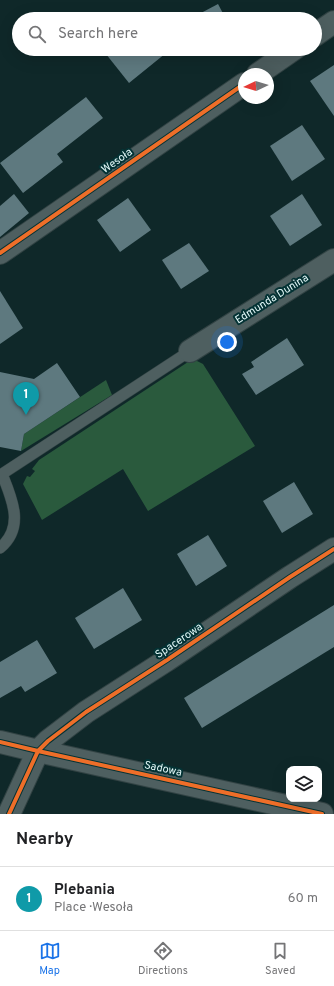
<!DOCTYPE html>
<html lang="en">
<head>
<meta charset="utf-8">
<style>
	body { margin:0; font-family:Overpass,sans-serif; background:#f2f2f2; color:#202124 }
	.controls { position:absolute; right:12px; bottom:12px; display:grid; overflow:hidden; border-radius:8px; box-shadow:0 4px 16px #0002 }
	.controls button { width:36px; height:36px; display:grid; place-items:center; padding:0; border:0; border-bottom:1px solid #e0e0e0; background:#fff; color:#202124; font:20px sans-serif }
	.compass { position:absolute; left:238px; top:68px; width:36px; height:36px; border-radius:50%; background:#fff; box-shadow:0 4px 16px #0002; rotate:266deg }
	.you { position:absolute; left:227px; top:342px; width:14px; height:14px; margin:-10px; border:3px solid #fff; border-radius:50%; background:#1a73e8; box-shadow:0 0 0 6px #1a73e833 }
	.badge { display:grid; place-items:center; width:26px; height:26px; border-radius:50%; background:#1a73e8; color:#fff; font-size:13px; font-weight:700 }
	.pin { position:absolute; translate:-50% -33px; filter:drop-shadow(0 1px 2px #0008) }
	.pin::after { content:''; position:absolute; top:21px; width:14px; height:12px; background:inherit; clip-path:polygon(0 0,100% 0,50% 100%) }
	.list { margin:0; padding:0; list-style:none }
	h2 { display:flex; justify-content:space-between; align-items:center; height:52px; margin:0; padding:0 16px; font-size:17px }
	h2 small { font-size:13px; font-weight:400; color:#757577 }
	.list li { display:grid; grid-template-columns:26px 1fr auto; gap:12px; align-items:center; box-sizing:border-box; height:64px; padding:0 16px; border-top:1px solid #e0e0e0 }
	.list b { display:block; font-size:15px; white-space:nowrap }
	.list p { margin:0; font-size:13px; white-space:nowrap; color:#757577 }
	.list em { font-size:13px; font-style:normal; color:#757577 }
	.icon { flex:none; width:22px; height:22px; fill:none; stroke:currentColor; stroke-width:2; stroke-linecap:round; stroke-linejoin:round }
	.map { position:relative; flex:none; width:334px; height:814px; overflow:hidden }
	.search { position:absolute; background:#fff; box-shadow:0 4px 16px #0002; left:12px; right:12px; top:12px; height:44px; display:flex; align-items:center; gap:10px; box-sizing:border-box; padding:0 14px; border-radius:22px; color:#757577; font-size:15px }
	.sheet { height:116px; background:#fff }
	nav { display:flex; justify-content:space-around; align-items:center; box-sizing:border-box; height:56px; border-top:1px solid #e0e0e0; background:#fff; font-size:11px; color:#757577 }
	nav a { display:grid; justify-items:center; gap:2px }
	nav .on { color:#1a73e8 }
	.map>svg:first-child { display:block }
</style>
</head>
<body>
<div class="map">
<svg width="334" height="814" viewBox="0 0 334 814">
	<rect width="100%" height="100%" fill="#0f2829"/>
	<g fill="#2a5a3d">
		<path d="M 195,360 L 203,364 L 255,446 L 148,511 L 123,469 L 42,520 L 23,484 L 27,476 L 30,477 L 35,471 L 32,469 L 39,460 L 188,362 Z"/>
		<path d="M 106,380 L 112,395 L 21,451 L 24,434 Z"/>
	</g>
	<g fill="#5e797f">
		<path d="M 218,4 L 226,19 L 204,19 L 201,13 Z"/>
		<path d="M 102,49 L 171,49 L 129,83 Z"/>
		<path d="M 334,65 L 334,116 L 310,81 Z"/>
		<path d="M 86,97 L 103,118 L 57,154 L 63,162 L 23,193 L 0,163 Z"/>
		<path d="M 302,125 L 325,159 L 292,181 L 270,146 Z"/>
		<path d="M 14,194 L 29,213 L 0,237 L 0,206 Z"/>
		<path d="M 302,194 L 322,225 L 290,246 L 270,216 Z"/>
		<path d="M 128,198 L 151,230 L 120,252 L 97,220 Z"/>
		<path d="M 189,243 L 209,271 L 181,289 L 162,260 Z"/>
		<path d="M 0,291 L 23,328 L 0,344 Z"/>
		<path d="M 287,338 L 304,365 L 256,395 L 242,374 L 254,367 L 251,362 Z"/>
		<path d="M 57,363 L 80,397 L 24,434 L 21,451 L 0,447 L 0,372 L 34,379 Z"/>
		<path d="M 294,482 L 313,514 L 282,533 L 263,501 Z"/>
		<path d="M 208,535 L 227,566 L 196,586 L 177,554 Z"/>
		<path d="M 123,588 L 142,620 L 94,649 L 75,618 Z"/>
		<path d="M 334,605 L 334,647 L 202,728 L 184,698 Z"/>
		<path d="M 37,640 L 57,673 L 25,692 L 21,686 L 0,698 L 0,662 Z"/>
	</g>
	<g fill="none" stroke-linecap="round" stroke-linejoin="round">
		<g stroke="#324344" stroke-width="12">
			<path id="lane" d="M 0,548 C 25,527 12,499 2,474 L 190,351"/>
		</g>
		<g stroke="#324344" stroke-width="24">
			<g id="street">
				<path d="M 315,35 L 334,22"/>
				<path d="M 258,74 L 294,49"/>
				<path d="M 0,253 L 244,84"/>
				<path d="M 190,351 L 334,260"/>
				<path d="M 0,742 L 38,751 L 322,814"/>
				<path d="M 9,814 L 38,751 L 48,741 L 86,712 L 167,660 L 290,577 L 334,549"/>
			</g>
		</g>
		<use href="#lane" stroke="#4e5f60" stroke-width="11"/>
		<use href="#street" stroke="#4e5f60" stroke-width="22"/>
		<g stroke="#043234" stroke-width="6">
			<g id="cycleway">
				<path d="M 0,253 L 244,84"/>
				<path d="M 0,742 L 38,751 L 322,814"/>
				<path d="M 9,814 L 38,751 L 48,741 L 86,712 L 167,660 L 290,577 L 334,549"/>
			</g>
		</g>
		<use href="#cycleway" stroke="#ee6e29" stroke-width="4"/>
	</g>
	<g text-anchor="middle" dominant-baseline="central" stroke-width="4" stroke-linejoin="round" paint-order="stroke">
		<g font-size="11" fill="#e4fafa" stroke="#043234">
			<text transform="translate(117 161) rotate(-35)">Wesoła</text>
			<text transform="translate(272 299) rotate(-32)">Edmunda Dunina</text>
			<text transform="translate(179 641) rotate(-34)">Spacerowa</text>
			<text transform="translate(163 769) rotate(12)">Sadowa</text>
		</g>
	</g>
</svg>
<div class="controls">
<button><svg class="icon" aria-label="layers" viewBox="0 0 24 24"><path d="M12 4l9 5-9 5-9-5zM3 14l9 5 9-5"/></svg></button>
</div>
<svg class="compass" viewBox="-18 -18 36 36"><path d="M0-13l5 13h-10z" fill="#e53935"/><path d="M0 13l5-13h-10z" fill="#757577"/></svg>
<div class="you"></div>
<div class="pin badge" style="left:26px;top:415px;background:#0f9aa8">1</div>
<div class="search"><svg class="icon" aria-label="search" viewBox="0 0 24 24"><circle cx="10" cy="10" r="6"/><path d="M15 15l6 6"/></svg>Search here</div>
</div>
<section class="sheet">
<h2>Nearby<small></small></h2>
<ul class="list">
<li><span class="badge" style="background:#0f9aa8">1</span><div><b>Plebania</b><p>Place · Wesoła</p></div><em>60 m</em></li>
</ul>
</section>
<nav>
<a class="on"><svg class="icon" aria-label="map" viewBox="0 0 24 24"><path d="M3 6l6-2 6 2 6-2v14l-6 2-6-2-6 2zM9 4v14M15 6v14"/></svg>Map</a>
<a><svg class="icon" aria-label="directions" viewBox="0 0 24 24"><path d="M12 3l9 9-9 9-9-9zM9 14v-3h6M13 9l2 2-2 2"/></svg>Directions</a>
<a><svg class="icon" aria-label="saved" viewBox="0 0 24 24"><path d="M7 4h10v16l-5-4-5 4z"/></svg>Saved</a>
</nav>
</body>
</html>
